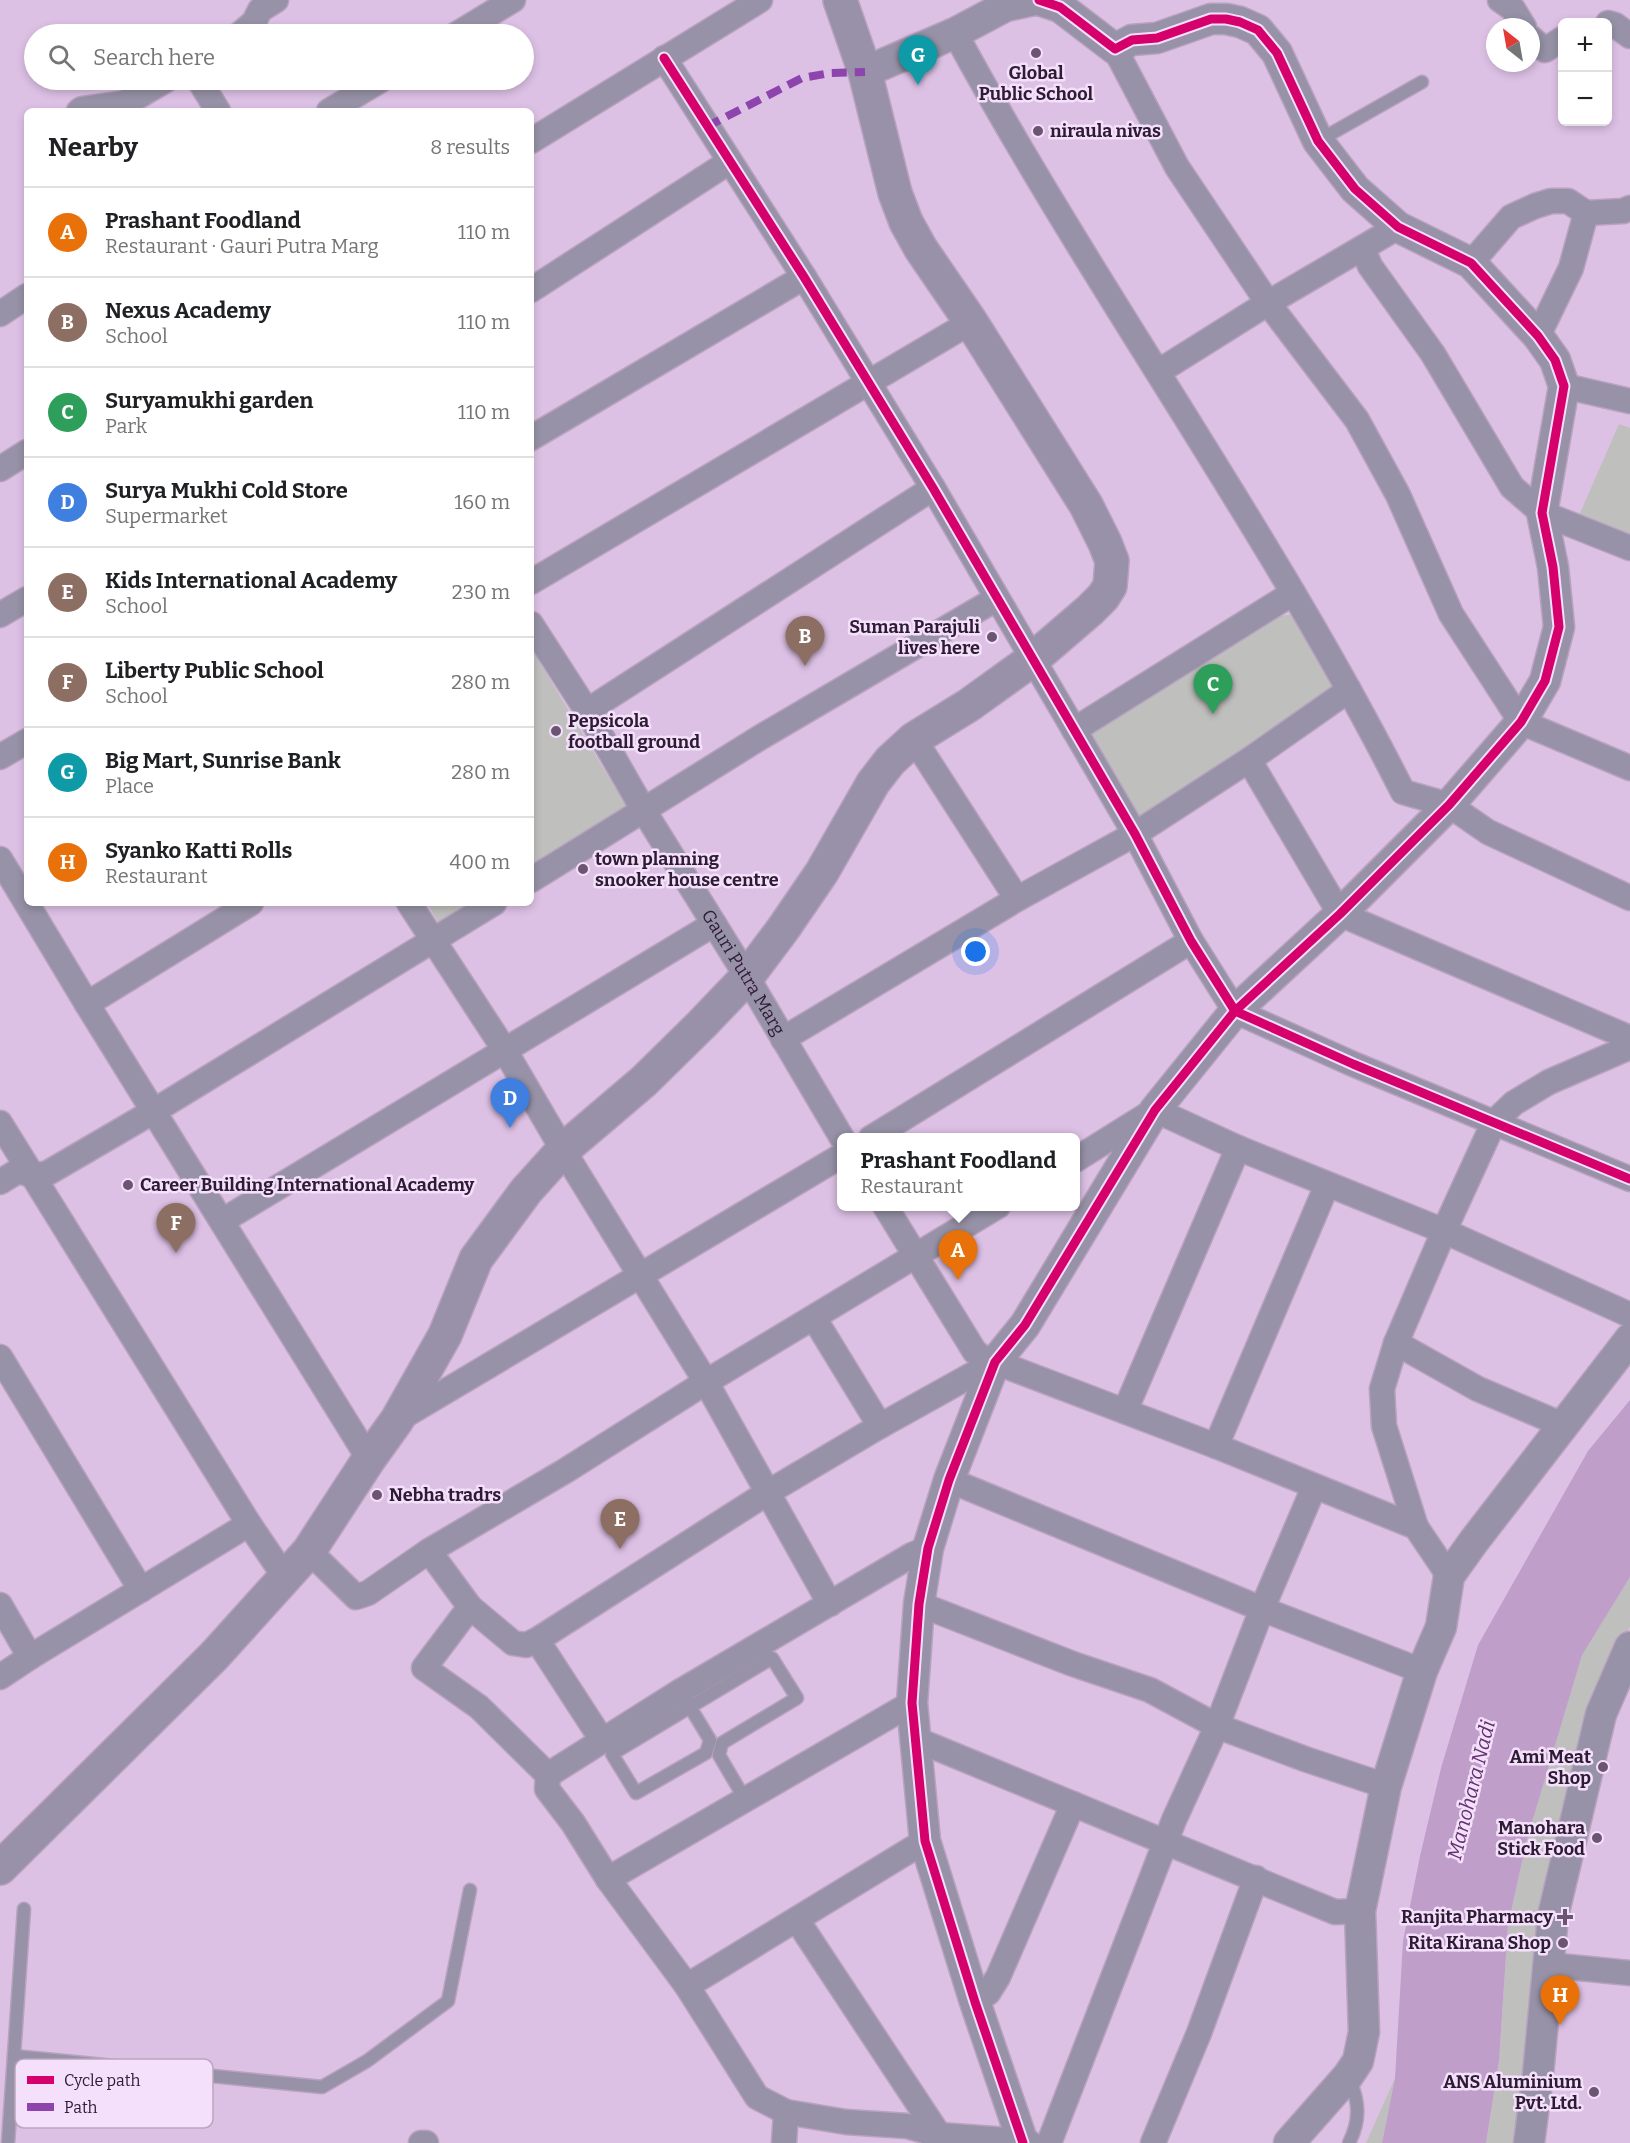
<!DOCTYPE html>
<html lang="en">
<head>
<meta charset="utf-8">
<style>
	body { margin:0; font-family:Bitter,serif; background:#f6f6f6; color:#202124 }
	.controls { position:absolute; right:18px; top:18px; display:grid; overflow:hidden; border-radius:9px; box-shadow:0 3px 9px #0003 }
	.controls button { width:54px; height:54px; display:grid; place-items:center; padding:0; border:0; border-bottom:2px solid #e0e0e0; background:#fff; color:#202124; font:30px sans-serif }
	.compass { position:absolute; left:1486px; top:18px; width:54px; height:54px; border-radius:50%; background:#fff; box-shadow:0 3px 9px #0003; rotate:329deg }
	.you { position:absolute; left:976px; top:952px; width:21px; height:21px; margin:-15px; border:4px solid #fff; border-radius:50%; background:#1a73e8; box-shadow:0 0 0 9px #1a73e833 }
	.badge { display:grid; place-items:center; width:39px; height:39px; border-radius:50%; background:#0b8043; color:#fff; font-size:20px; font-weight:700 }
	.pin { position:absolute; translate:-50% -50px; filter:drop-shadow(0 2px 3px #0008) }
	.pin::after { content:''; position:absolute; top:32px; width:21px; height:18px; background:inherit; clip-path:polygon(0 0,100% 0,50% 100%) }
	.popup { position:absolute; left:837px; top:1133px; width:243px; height:78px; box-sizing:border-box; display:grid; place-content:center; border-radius:9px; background:#fff; filter:drop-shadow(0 2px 4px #0005); font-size:20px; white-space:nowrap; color:#757577 }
	.popup b { font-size:22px; color:#202124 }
	.popup::after { content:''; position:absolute; left:50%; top:100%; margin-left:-12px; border:12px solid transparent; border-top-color:#fff }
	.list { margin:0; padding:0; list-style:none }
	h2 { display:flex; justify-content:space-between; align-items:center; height:78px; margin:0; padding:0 24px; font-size:26px }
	h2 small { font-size:20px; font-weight:400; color:#757577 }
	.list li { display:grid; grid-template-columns:39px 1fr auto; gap:18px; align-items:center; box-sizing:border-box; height:90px; padding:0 24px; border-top:2px solid #e0e0e0 }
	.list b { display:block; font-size:22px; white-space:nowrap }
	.list p { margin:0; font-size:20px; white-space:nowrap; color:#757577 }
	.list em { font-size:20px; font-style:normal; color:#757577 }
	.icon { flex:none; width:33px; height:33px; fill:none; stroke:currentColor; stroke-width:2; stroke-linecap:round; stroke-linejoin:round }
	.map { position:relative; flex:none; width:1630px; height:2143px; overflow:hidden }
	.search { position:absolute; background:#fff; box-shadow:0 3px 9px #0003; left:24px; top:24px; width:510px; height:66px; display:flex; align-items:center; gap:15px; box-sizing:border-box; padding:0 21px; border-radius:33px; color:#757577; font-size:22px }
	.panel { position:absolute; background:#fff; box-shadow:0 3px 9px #0003; left:24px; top:108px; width:510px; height:798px; border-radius:9px }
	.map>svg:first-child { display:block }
</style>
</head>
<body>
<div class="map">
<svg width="1630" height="2143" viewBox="0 0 1630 2143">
	<rect width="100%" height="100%" fill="#ddc1e5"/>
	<g fill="#bfbfbe">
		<path d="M 1619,424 L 1630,428 L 1630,543 L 1577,520 Z"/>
		<path d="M 1295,614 L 1337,693 L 1143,817 L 1129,817 L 1088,734 L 1280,616 Z"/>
		<path d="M 531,648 L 631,814 L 531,875 Z"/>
		<path d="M 427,903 L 485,903 L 442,929 Z"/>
		<path d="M 1630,1577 L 1630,1627 L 1602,1677 L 1546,1882 L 1534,1945 L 1532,2012 L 1519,2143 L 1486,2143 L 1499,2061 L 1508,1925 L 1527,1839 L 1582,1654 Z"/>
		<path d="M 1395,2078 L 1382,2143 L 1366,2143 Z"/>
	</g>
	<path fill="#c09eca" d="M 1630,1400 L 1630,1577 L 1582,1655 L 1527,1839 L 1508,1925 L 1499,2061 L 1486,2143 L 1382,2143 L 1395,2078 L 1403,1941 L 1420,1856 L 1441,1768 L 1478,1645 L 1588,1451 Z"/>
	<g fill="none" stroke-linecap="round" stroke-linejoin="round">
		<g stroke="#b8a2bf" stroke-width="15">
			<g id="service">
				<path d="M 1318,141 L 1422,82"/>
				<path d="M 681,1691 L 690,1707 L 772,1658 L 797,1698 L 722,1743 L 719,1755 L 746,1801"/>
				<path d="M 690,1707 L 710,1740 L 706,1753 L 636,1793 L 612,1754 Z"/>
				<path d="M 14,2056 L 322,2087 L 367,2061 L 448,2001 L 470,1890"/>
				<path d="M 1349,2078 C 1359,2101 1361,2119 1349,2143"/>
				<path d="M 8,2143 L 24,1909"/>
			</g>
		</g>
		<g stroke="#b8a2bf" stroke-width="27">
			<g id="minor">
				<path d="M 1500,0 L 1513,9 L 1524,27"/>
				<path d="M 1608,23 L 1615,25 L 1630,36"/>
				<path d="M 955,33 C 1095,291 1270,529 1403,792 L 1449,805 L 1488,832 L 1630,898"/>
				<path d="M 240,34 L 254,22 L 260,10 L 276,0"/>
				<path d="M 457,34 L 513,0"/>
				<path d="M 1531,38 L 1545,50 L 1562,39"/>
				<path d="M 1115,49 L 1177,167 L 1268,303 L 1357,420 L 1398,495 L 1451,614 L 1521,722 L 1630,768"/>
				<path d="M 664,58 L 804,277 L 933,488 L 1135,834 L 1191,941 L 1235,1011 L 1353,1064 L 1630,1179"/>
				<path d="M 199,80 L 218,111"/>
				<path d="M 79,111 L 82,109 L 123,103 L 137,97 L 166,80"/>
				<path d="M 329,111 L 381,80"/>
				<path d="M 531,141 L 760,0"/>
				<path d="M 1363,249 L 1370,266 L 1433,354 L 1512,487 L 1542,513 L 1630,548"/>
				<path d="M 1471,263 L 1511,217 L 1535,206 L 1551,201 L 1568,201 L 1586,213 L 1623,211 L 1630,208"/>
				<path d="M 531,290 L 729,162"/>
				<path d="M 0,314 L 27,296"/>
				<path d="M 1538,336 L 1571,268 L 1586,213"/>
				<path d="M 1158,372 L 1268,303 L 1398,227"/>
				<path d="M 1564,386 L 1630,401"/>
				<path d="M 531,438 L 804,277"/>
				<path d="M 0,469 L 27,452"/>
				<path d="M 531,582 L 971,322"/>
				<path d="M 0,615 L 27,599"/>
				<path id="s1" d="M 531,624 L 587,711 L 644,811 L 747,977 L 842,1138"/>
				<path d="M 587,711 L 933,488"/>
				<path d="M 1074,730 L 1293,593"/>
				<path d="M 914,739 L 1017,899"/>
				<path d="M 0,757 L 27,741"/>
				<path d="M 1249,760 L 1340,914 L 1630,1038"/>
				<path d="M 0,859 L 87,1004 L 369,1459"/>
				<path d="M 531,880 L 761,737 L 996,599"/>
				<path d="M 409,903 L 504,1049 L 563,1150 L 706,1382 L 830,1604"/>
				<path d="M 87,1004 L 251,903"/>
				<path d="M 783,1039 L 1017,899 L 1135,834 L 1249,760 L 1349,690"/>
				<path d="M 0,1123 L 249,1524 L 285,1577"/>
				<path d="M 871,1138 L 1191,941"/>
				<path d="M 1075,1160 L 1155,1110 L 1238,1148 L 1444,1231 L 1630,1315"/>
				<path d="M 0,1182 L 18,1171 L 32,1175 L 46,1174 L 154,1111 L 494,903"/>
				<path d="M 885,1206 L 975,1352 L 982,1357 L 1216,1446 L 1416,1527 L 1449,1576"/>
				<path d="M 222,1221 L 714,924"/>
				<path d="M 814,1318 L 880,1426"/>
				<path d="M 1396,1343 L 1478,1389 L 1563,1425"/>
				<path d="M 0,1357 L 141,1590"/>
				<path d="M 1125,1411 L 1238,1148"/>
				<path d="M 399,1419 L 841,1156"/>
				<path d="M 1216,1446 L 1327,1185"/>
				<path d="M 949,1480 L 1262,1609 L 1422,1671"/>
				<path d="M 1416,1527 L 1384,1426 L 1382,1389 L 1396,1343 L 1444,1231 L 1494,1122 L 1514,1103 L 1549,1082 L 1630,1047"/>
				<path d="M 309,1551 L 356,1597 L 368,1593 L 429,1551 L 565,1471 L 706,1382 L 998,1206"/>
				<path d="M 429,1551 L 470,1607 L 424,1668 L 479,1707 L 548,1775"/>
				<path d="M 919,1604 L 1073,1664 L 1150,1690 L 1217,1726 L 1305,1759 L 1386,1786"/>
				<path d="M 0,1605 L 30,1657"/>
				<path d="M 470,1607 L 513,1643 L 526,1645 L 537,1640 L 602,1740"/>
				<path d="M 537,1640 L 767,1493 L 880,1426 L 995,1362"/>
				<path d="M 0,1677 L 30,1657 L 249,1524"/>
				<path d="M 915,1739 L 1335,1912 L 1360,1911"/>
				<path d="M 608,1879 L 912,1703"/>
				<path d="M 797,1920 L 939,2135"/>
				<path d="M 1549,1965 L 1630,1973"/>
				<path d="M 687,1986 L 925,1841"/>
				<path d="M 975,2002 L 988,1993 L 998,1977 L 1073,1804"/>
				<path d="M 786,2112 L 846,2122 L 907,2126 L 939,2135 L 1022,2141 L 1030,2143"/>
				<path d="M 421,2143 L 426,2143"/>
				<path d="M 784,2143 L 786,2112 L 757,2097 L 687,1986 L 608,1879 L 573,1823 L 547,1789 L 548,1775 L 681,1691 L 912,1555 L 928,1548"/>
				<path d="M 1049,2143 L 1174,1820 L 1217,1726 L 1262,1609 L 1314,1487"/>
				<path d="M 1153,2143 L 1199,2033 L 1256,1878"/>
			</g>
		</g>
		<g stroke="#b8a2bf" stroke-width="33">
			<g id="tertiary">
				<path d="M 865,72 L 955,33 L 1006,6 L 1034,0"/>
				<path d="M 1023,2143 L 975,2002 L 925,1841 L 912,1703 L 919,1604 L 928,1548 L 949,1480 L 995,1362 L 1025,1325 L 1155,1110 L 1235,1011 L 1340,914 L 1449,805 L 1521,722 L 1545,681 L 1559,627 L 1553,567 L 1542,513 L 1564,386 L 1555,360 L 1538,336 L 1471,263 L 1398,227 L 1355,189 L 1318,141 L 1277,53 L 1258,30 L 1240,22 L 1226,19 L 1211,19 L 1157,38 L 1132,40 L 1115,49 L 1060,7 L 1039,0"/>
				<path d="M 1289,2143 L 1348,2076 L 1358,2061 L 1364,2032 L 1360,1911 L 1386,1786 L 1422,1671 L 1441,1627 L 1449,1576 L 1474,1541 L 1630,1339"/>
				<path d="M 1529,2143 L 1538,2074 L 1553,1916 L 1601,1714 L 1630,1647"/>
			</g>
		</g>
		<g stroke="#b8a2bf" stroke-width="36">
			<path id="secondary" d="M 0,1868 L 214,1656 L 309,1551 L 369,1459 L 397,1420 L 445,1335 L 476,1259 L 526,1191 L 563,1150 L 644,1081 L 701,1025 L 747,977 L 783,929 L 822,872 L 873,783 L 890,761 L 914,739 L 969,705 L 1033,659 L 1090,610 L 1103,597 L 1110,586 L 1112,561 L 1105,543 L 1086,505 L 971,322 L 921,249 L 906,222 L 895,193 L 865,72 L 840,0"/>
		</g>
		<use href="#service" stroke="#9792a7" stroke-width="12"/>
		<use href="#minor" stroke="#9792a7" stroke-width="24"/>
		<use href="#tertiary" stroke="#9792a7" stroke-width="30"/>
		<use href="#secondary" stroke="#9991a9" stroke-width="33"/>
		<path stroke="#8e44ad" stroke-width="8" stroke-dasharray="15 8" stroke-linecap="butt" d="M 706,127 L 802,78 L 830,73 L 865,72"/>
		<g stroke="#f5e0fb" stroke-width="13">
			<g id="cycleway">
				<path d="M 664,58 L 804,277 L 933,488 L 1135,834 L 1191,941 L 1235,1011 L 1353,1064 L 1630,1179"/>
				<path d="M 1023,2143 L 975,2002 L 925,1841 L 912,1703 L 919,1604 L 928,1548 L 949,1480 L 995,1362 L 1025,1325 L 1155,1110 L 1235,1011 L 1340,914 L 1449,805 L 1521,722 L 1545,681 L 1559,627 L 1553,567 L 1542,513 L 1564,386 L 1555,360 L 1538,336 L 1471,263 L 1398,227 L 1355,189 L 1318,141 L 1277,53 L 1258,30 L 1240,22 L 1226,19 L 1211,19 L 1157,38 L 1132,40 L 1115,49 L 1060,7 L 1039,0"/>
			</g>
		</g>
		<use href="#cycleway" stroke="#d6006c" stroke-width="9"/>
	</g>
	<g fill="#6b5572" stroke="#f5e0fb" stroke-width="2">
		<circle cx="1036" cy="53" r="6"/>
		<circle cx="1038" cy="131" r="6"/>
		<circle cx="992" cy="637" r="6"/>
		<circle cx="556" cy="731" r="6"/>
		<circle cx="583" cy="869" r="6"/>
		<circle cx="128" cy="1185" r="6"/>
		<circle cx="377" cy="1495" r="6"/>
		<circle cx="1603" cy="1767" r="6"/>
		<circle cx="1597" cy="1838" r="6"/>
		<path d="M1562 1908h6v6h6v6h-6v6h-6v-6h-6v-6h6z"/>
		<circle cx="1563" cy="1943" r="6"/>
		<circle cx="1594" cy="2092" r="6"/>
	</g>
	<g text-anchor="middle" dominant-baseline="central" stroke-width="5" stroke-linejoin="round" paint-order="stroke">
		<g font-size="18" font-weight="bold" fill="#2e1b34" stroke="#f5e0fb" text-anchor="end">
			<text x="1036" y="73" text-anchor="middle">Global<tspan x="1036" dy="21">Public School</tspan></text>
			<text x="1050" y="131" text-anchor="start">niraula nivas</text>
			<text x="980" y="627">Suman Parajuli<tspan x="980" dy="21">lives here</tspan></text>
			<text x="568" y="721" text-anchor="start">Pepsicola<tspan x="568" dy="21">football ground</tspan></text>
			<text x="595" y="859" text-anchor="start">town planning<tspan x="595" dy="21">snooker house centre</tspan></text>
			<text x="140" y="1185" text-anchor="start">Career Building International Academy</text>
			<text x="389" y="1495" text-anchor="start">Nebha tradrs</text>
			<text x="1591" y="1757">Ami Meat<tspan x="1591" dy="21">Shop</tspan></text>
			<text x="1585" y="1828">Manohara<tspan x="1585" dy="21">Stick Food</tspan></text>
			<text x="1553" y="1917">Ranjita Pharmacy</text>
			<text x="1551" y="1943">Rita Kirana Shop</text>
			<text x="1582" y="2082">ANS Aluminium<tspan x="1582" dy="21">Pvt. Ltd.</tspan></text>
		</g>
		<g font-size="18" fill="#2e1b34" stroke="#f5e0fb">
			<text stroke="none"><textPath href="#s1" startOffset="408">Gauri Putra Marg</textPath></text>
		</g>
		<g font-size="20" font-style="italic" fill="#62336f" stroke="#f5e0fb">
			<text transform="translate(1471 1790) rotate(-76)">Manohara Nadi</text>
		</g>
	</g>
	<rect x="15" y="2059" width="198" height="69" rx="9" fill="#f5e0fb" stroke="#b9a5bf" stroke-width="1.5"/>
	<rect x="27" y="2076" width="27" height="8" fill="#d6006c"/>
	<rect x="27" y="2103" width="27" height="8" fill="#8e44ad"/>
	<g font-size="16" fill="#2e1b34">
		<text x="64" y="2086">Cycle path</text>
		<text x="64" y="2113">Path</text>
	</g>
</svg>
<div class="controls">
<button>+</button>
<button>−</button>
</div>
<svg class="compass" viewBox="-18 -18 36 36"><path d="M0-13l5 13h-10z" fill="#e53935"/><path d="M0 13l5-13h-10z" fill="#757577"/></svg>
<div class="you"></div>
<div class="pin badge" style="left:958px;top:1280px;background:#e8710a">A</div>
<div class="popup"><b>Prashant Foodland</b>Restaurant</div>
<div class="pin badge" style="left:805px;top:666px;background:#8d6e63">B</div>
<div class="pin badge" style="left:1213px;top:714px;background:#2e9e5b">C</div>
<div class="pin badge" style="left:510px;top:1128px;background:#3f7fe0">D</div>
<div class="pin badge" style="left:620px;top:1549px;background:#8d6e63">E</div>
<div class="pin badge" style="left:176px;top:1253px;background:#8d6e63">F</div>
<div class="pin badge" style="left:918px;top:85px;background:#0f9aa8">G</div>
<div class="pin badge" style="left:1560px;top:2025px;background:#e8710a">H</div>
<div class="search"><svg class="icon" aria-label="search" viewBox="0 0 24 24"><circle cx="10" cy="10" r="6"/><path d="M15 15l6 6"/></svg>Search here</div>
<section class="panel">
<h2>Nearby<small>8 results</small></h2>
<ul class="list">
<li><span class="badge" style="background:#e8710a">A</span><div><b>Prashant Foodland</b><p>Restaurant · Gauri Putra Marg</p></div><em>110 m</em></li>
<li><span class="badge" style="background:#8d6e63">B</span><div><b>Nexus Academy</b><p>School</p></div><em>110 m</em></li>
<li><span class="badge" style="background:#2e9e5b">C</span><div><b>Suryamukhi garden</b><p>Park</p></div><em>110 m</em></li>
<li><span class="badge" style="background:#3f7fe0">D</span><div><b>Surya Mukhi Cold Store</b><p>Supermarket</p></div><em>160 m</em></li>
<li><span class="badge" style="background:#8d6e63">E</span><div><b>Kids International Academy</b><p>School</p></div><em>230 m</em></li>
<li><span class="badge" style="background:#8d6e63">F</span><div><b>Liberty Public School</b><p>School</p></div><em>280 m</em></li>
<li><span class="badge" style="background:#0f9aa8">G</span><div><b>Big Mart, Sunrise Bank</b><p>Place</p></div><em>280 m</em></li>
<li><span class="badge" style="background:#e8710a">H</span><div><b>Syanko Katti Rolls</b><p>Restaurant</p></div><em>400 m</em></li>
</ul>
</section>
</div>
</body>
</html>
